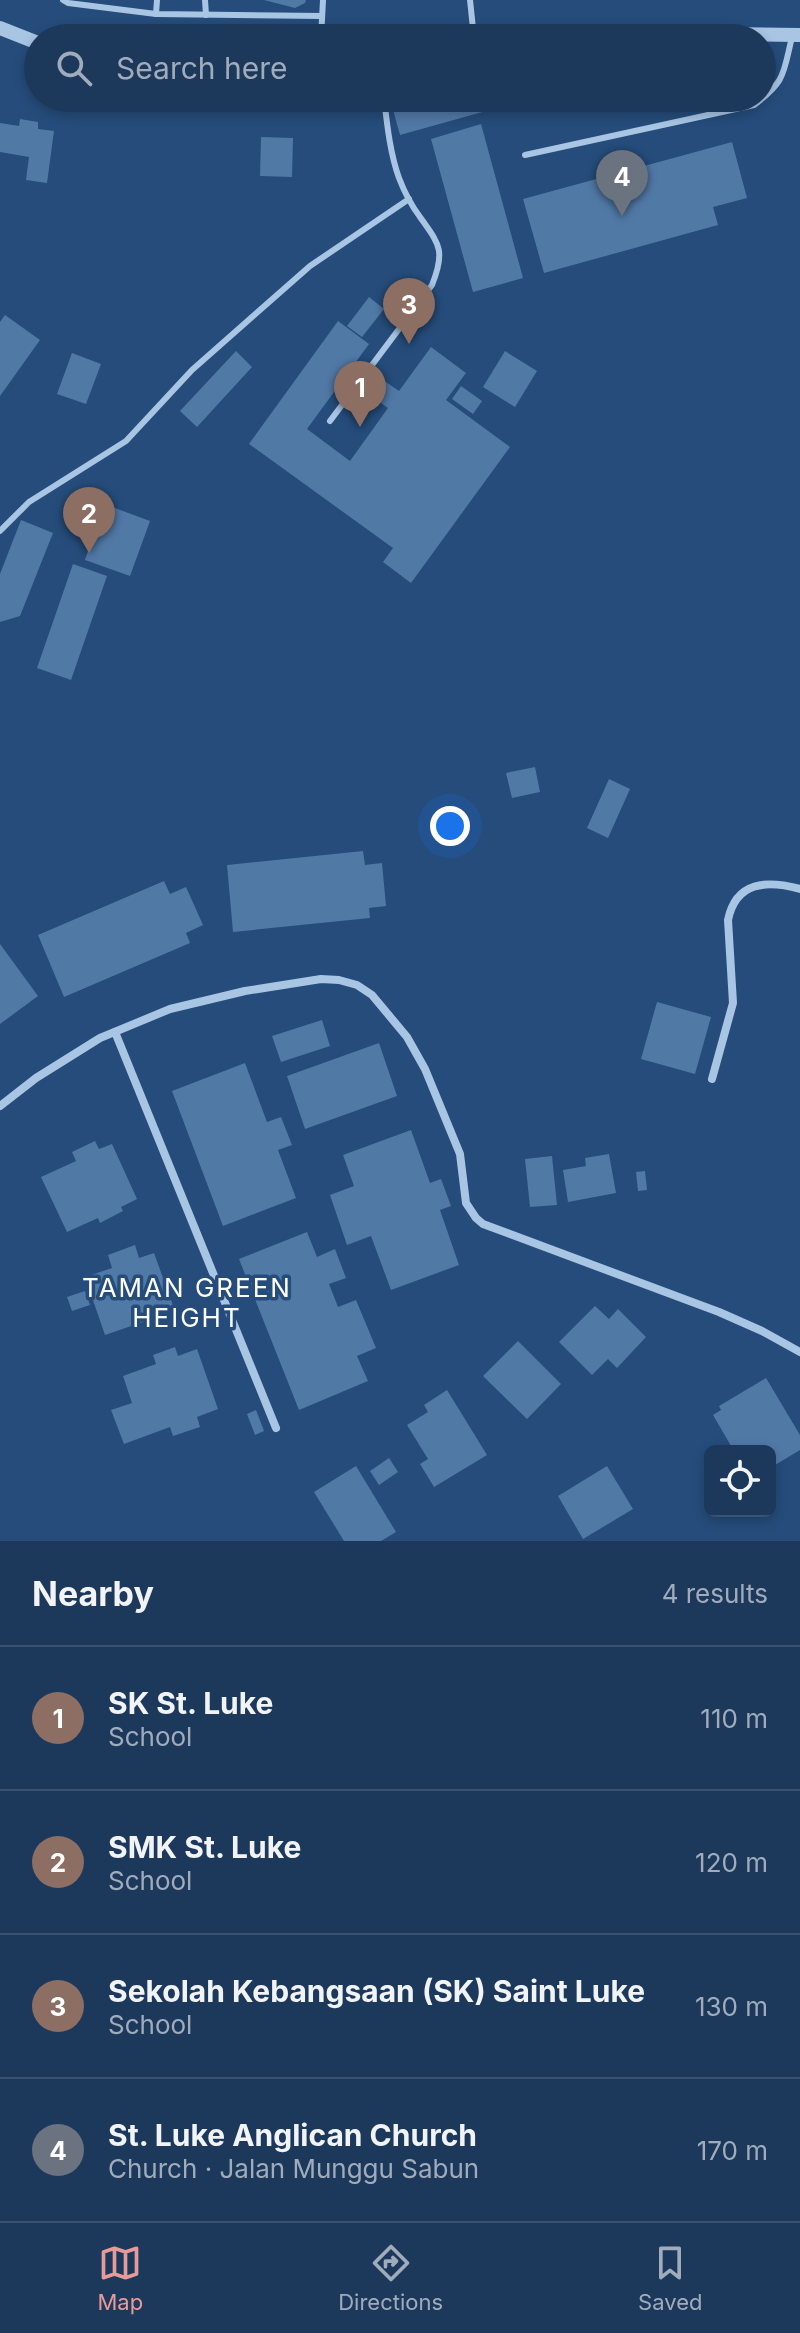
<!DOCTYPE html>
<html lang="en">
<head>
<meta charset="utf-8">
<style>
	body { margin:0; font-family:Inter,sans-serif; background:#294465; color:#f1f3f6 }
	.controls { position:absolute; right:24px; bottom:24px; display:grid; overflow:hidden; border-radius:12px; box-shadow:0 4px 12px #0003 }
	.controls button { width:72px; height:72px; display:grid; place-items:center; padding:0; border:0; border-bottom:2px solid #3a5372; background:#1c395c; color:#f1f3f6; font:40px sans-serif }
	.you { position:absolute; left:450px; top:826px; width:28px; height:28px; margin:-20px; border:6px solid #fff; border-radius:50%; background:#1a73e8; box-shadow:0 0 0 12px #1a73e833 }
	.badge { display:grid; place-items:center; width:52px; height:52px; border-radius:50%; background:#e69b98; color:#fff; font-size:26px; font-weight:700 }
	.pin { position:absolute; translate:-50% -66px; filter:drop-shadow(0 2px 4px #0008) }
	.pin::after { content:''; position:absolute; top:42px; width:28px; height:24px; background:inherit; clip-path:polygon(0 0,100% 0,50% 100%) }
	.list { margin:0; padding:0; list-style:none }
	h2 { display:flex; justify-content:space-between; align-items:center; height:104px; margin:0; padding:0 32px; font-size:34px }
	h2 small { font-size:26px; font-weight:400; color:#a0acbb }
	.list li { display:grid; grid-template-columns:52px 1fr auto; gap:24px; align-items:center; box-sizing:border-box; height:144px; padding:0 32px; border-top:2px solid #3a5372 }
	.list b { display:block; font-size:30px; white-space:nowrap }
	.list p { margin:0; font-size:26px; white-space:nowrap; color:#a0acbb }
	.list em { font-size:26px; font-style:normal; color:#a0acbb }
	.icon { flex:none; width:44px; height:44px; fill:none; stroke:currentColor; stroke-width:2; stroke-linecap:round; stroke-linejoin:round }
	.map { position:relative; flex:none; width:800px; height:1541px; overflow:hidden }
	.search { position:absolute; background:#1c395c; box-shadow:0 4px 12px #0003; left:24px; right:24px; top:24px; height:88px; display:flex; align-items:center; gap:20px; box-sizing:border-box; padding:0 28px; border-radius:44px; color:#a0acbb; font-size:30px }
	.sheet { height:680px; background:#1c395c }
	nav { display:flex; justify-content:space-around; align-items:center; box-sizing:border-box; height:112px; border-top:2px solid #3a5372; background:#1c395c; font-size:22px; color:#a0acbb }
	nav a { display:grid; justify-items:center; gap:4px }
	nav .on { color:#e69b98 }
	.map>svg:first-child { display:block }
</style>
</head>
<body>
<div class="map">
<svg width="800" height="1541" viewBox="0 0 800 1541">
	<rect width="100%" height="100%" fill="#254c7b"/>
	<g fill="#5179a6">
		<path d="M 264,0 L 306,0 L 305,3 L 295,8 Z"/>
		<path d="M 402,25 L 403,38 L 386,38 L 385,27 Z"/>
		<path d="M 306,98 L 322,98 L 322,112 L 306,111 Z"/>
		<path d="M 419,98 L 482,98 L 486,111 L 400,135 L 392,106 Z"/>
		<path d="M 20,119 L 38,122 L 38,129 L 54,131 L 47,183 L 26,180 L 29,157 L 0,152 L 0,123 L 19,126 Z"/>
		<path d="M 481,124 L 523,278 L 473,292 L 431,139 Z"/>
		<path d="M 261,137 L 293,138 L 292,177 L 260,176 Z"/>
		<path d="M 732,142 L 747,198 L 713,207 L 718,225 L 544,273 L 523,199 Z"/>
		<path d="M 369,297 L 384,309 L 362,337 L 347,326 Z"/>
		<path d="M 5,315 L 40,340 L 0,396 L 0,322 Z"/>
		<path d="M 338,321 L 369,344 L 307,429 L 350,461 L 388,408 L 371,396 L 383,380 L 399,391 L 431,347 L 466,373 L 446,400 L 510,447 L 411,583 L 383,562 L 393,548 L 249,444 Z"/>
		<path d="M 236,351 L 252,367 L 197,427 L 180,411 Z"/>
		<path d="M 505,351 L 537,371 L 515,407 L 483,387 Z"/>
		<path d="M 72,353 L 101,364 L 86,404 L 57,394 Z"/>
		<path d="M 461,386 L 482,401 L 473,414 L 452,399 Z"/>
		<path d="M 104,504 L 150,521 L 130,576 L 85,560 Z"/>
		<path d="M 21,520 L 53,533 L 20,616 L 0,622 L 0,574 Z"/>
		<path d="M 73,564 L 107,576 L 71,680 L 37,668 Z"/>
		<path d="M 535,767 L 540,792 L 512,798 L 506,773 Z"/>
		<path d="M 609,779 L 630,789 L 608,838 L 587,828 Z"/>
		<path d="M 363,851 L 365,865 L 382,863 L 386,906 L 369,908 L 370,918 L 233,932 L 227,865 Z"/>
		<path d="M 164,881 L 170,894 L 186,887 L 203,925 L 186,933 L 190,943 L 64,997 L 38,935 Z"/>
		<path d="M 0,944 L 38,996 L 0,1024 Z"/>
		<path d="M 657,1002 L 711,1017 L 695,1074 L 641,1059 Z"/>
		<path d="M 322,1020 L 330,1046 L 281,1062 L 272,1036 Z"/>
		<path d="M 379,1043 L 397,1096 L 305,1129 L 287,1076 Z"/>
		<path d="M 245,1063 L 267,1122 L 281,1117 L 292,1145 L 278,1150 L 296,1198 L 223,1226 L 172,1091 Z"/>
		<path d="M 411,1130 L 430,1183 L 441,1179 L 451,1206 L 440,1210 L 459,1265 L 391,1290 L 371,1236 L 347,1245 L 330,1195 L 354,1186 L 343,1155 Z"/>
		<path d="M 95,1141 L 99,1149 L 112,1144 L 137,1199 L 121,1207 L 123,1211 L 100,1223 L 98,1218 L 67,1232 L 41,1177 L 76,1161 L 72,1152 Z"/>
		<path d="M 609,1154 L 616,1193 L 568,1202 L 563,1170 L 586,1166 L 585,1158 Z"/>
		<path d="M 552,1156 L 557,1205 L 530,1207 L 525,1159 Z"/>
		<path d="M 645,1171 L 647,1190 L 638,1191 L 636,1172 Z"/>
		<path d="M 307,1232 L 317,1257 L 335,1249 L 346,1278 L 329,1284 L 338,1307 L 356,1300 L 376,1348 L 357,1356 L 368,1381 L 299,1410 L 239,1259 Z"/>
		<path d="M 135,1245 L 139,1258 L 154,1253 L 175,1311 L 105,1335 L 85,1277 L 112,1268 L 108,1255 Z"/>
		<path d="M 85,1291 L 90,1305 L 72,1311 L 67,1297 Z"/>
		<path d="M 595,1306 L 609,1319 L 618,1309 L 646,1337 L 617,1368 L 608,1359 L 592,1375 L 559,1342 Z"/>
		<path d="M 518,1341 L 561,1384 L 527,1419 L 483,1376 Z"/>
		<path d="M 175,1347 L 178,1356 L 197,1349 L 218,1409 L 197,1417 L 200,1427 L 173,1436 L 170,1427 L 124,1444 L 111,1410 L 132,1403 L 123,1376 L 156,1364 L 153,1355 Z"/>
		<path d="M 766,1378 L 800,1435 L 800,1450 L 770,1468 L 770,1451 L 734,1451 L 713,1415 L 721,1410 L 719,1406 Z"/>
		<path d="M 447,1390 L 487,1455 L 434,1487 L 420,1464 L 428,1459 L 407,1425 L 428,1412 L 424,1405 Z"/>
		<path d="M 256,1410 L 264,1431 L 255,1435 L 247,1414 Z"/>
		<path d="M 389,1458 L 398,1472 L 379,1485 L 370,1471 Z"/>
		<path d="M 356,1466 L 396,1532 L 381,1541 L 344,1541 L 314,1492 Z"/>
		<path d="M 607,1466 L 633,1509 L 583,1539 L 558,1496 Z"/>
	</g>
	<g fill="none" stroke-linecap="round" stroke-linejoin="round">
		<g stroke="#a8c5e4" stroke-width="6">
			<path d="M 63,0 L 68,3 L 156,14 L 322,16"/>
			<path d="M 205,0 L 206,15"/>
			<path d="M 470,0 L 474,38"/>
			<path d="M 156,14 L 157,0"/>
			<path d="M 321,38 L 323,0"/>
			<path d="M 525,155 L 754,105 C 786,81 783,74 792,37"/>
			<path d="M 330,421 L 432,285 C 446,250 439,244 420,217 C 411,205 404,191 399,178 C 390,153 387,124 384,98"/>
			<path d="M 0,531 L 29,502 L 126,441 L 192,370 L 310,266 L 409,199"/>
		</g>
		<g stroke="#a8c5e4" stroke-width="8">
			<path d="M 115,1032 L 276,1428"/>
			<path d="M 712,1079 L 733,1003 L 728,920 C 736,881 767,880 800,889"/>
			<path d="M 0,1106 L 36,1078 L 100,1038 L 170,1009 L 245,991 L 321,979 L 339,980 L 357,985 L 372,995 L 407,1037 L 425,1069 L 460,1154 L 466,1203 L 476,1218 L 483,1224 L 719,1312 L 762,1331 L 800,1352"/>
		</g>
		<g stroke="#a8c5e4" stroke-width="14">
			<path d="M 0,28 L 38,43"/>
			<path d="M 485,38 L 595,32 L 800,35"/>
		</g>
	</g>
	<g text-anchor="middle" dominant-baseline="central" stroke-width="7" stroke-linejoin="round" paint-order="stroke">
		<g font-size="26" letter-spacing="2" fill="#fff" stroke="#254c7b">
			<text x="187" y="1287">TAMAN GREEN<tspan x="187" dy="30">HEIGHT</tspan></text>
		</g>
	</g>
</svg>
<div class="controls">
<button><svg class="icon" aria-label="locate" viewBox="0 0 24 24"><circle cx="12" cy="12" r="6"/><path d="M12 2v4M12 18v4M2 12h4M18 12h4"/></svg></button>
</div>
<div class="you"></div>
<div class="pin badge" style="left:360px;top:427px;background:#8d6e63">1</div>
<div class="pin badge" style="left:89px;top:553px;background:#8d6e63">2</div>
<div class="pin badge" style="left:409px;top:344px;background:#8d6e63">3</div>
<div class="pin badge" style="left:622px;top:216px;background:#6b7280">4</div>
<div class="search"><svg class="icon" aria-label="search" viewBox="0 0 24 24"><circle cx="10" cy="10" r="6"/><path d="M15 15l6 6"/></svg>Search here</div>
</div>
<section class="sheet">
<h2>Nearby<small>4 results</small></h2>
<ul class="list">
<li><span class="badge" style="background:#8d6e63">1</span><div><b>SK St. Luke</b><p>School</p></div><em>110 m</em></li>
<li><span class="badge" style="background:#8d6e63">2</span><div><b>SMK St. Luke</b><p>School</p></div><em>120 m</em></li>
<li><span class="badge" style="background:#8d6e63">3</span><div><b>Sekolah Kebangsaan (SK) Saint Luke</b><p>School</p></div><em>130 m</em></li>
<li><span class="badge" style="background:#6b7280">4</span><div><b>St. Luke Anglican Church</b><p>Church · Jalan Munggu Sabun</p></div><em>170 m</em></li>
</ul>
</section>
<nav>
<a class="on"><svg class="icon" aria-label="map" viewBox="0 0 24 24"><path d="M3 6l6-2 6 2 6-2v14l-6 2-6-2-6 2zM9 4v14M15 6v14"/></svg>Map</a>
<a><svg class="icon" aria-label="directions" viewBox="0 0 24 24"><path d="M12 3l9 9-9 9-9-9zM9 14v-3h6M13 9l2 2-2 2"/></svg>Directions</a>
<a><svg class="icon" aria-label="saved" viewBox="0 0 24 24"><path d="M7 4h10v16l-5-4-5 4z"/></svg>Saved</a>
</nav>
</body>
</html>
